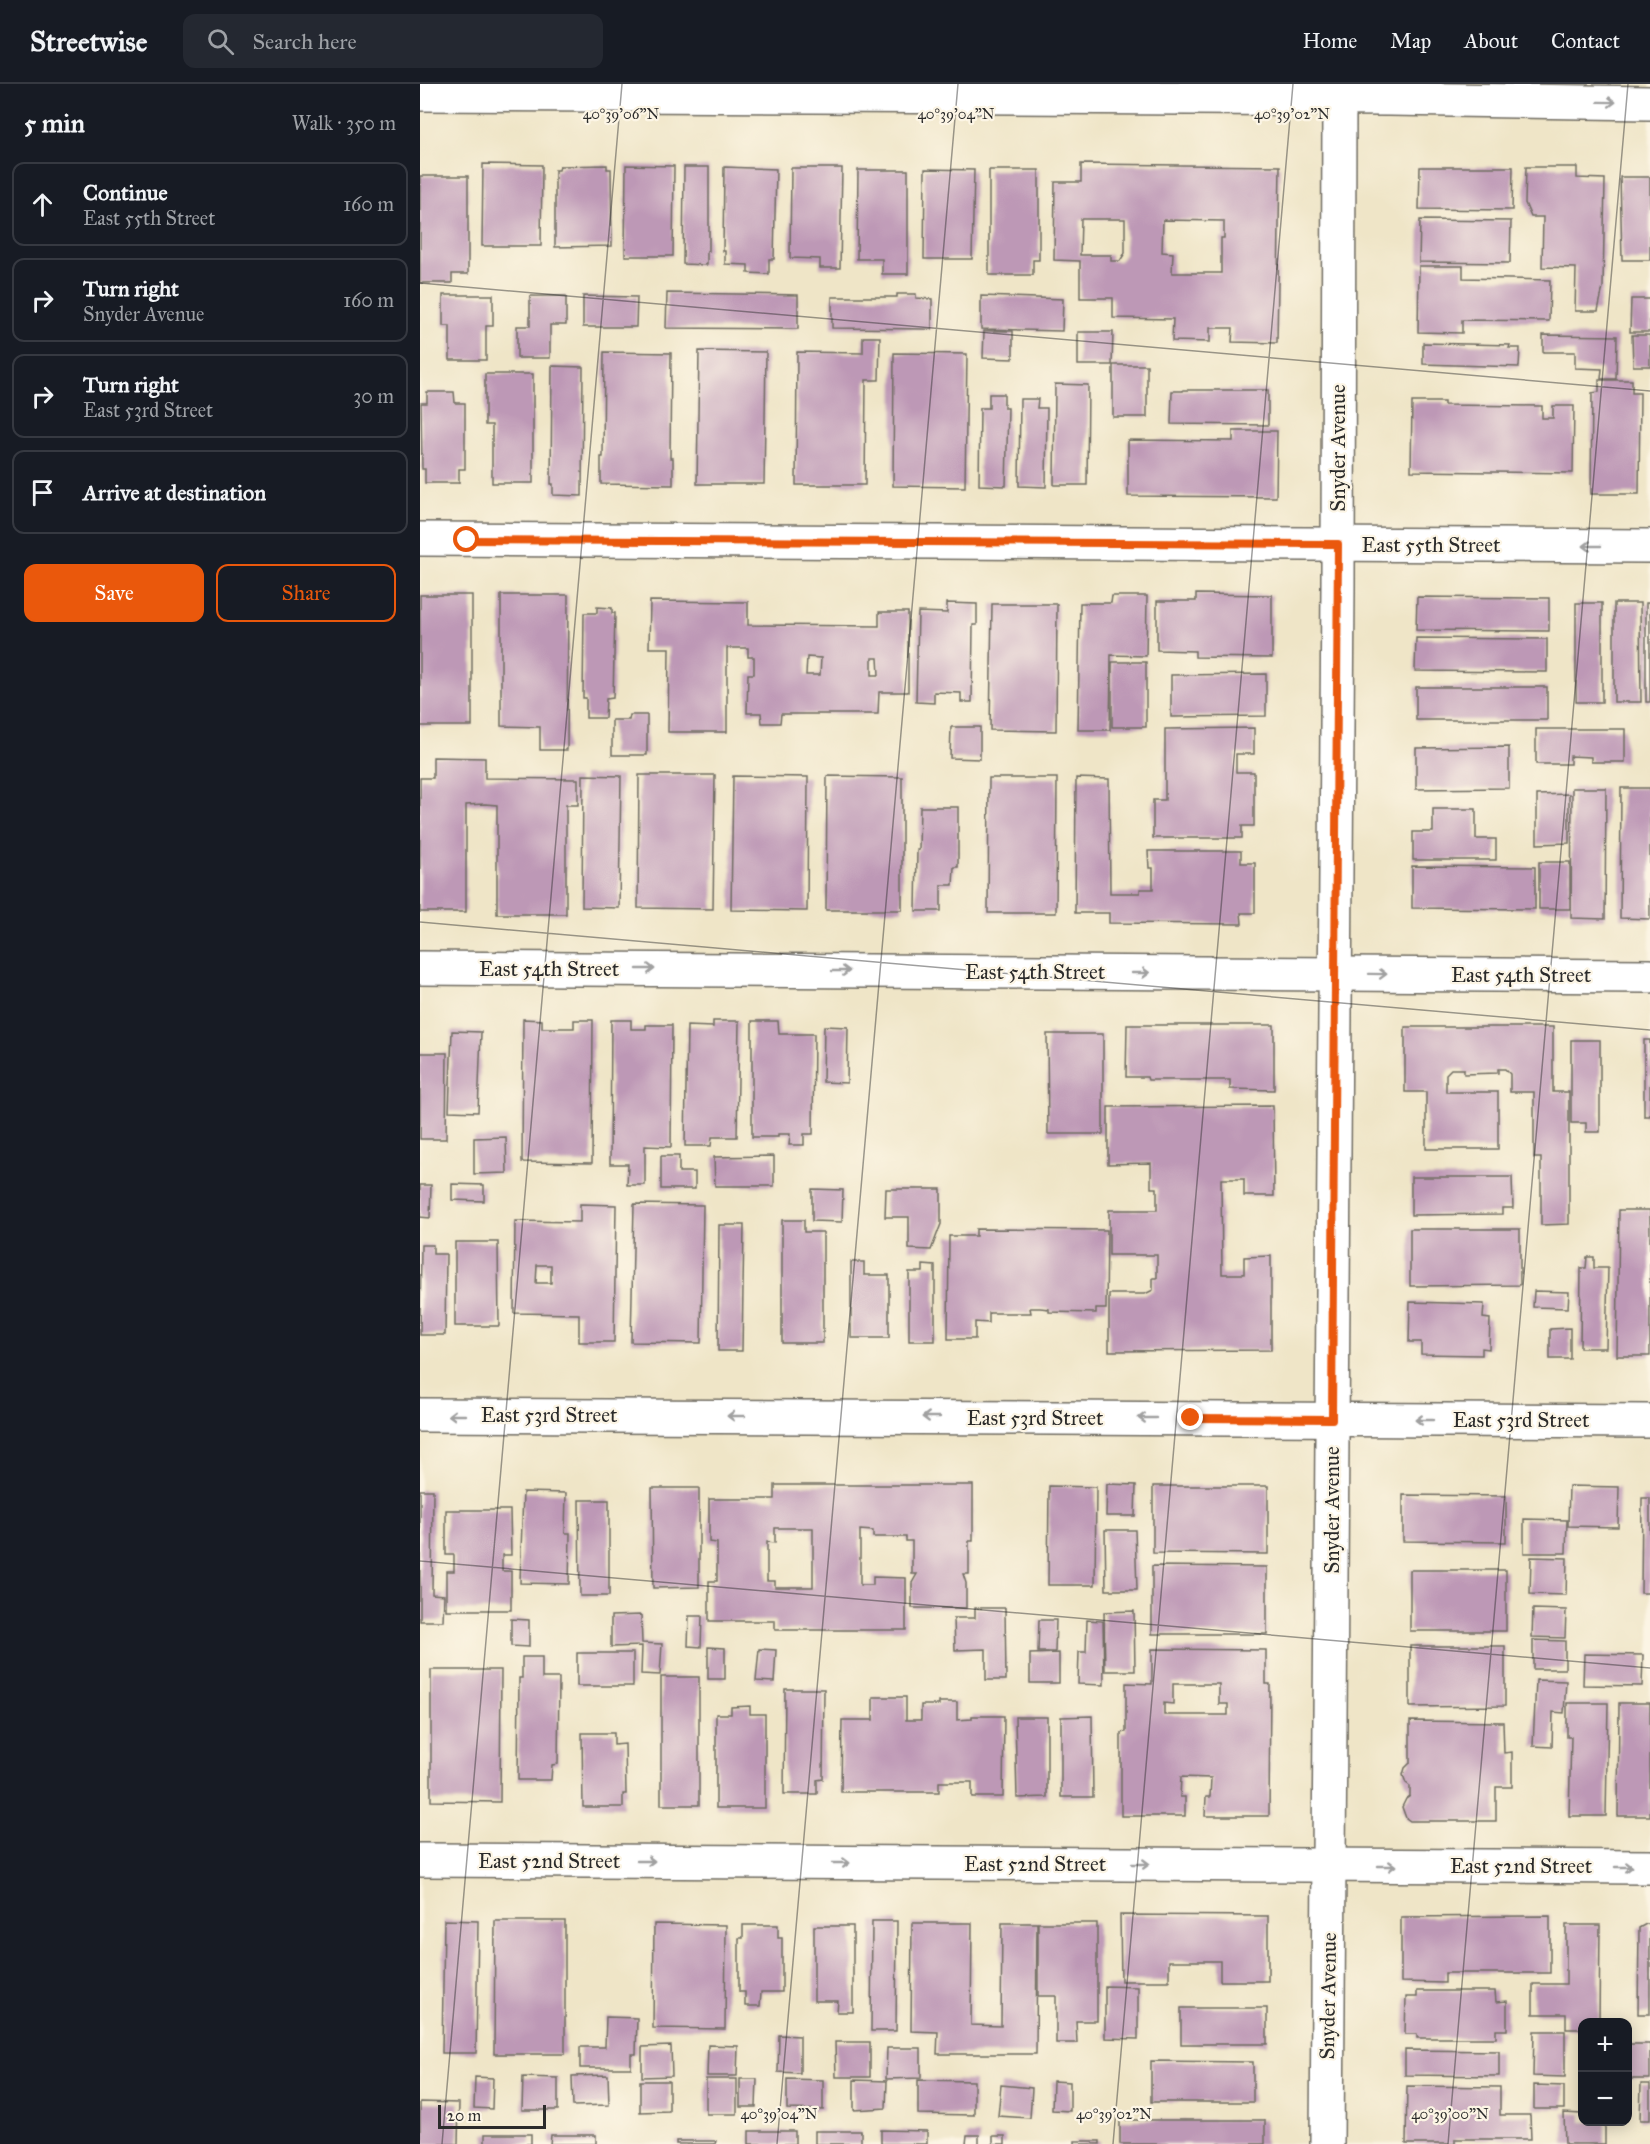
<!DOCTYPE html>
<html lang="en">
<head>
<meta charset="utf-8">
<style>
	body { margin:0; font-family:"IM FELL Great Primer",serif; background:#242831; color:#f1f3f6 }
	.controls { position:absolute; right:18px; bottom:18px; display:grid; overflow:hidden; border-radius:12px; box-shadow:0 3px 15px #0003 }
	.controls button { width:54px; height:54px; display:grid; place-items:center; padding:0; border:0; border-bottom:2px solid #363941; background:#171b24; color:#f1f3f6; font:30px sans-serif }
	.scale { position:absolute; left:18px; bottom:15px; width:108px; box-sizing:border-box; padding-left:6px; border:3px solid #2b2b2b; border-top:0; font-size:16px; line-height:21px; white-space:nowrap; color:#2b2b2b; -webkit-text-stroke:4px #fcf5e5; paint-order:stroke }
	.stop { position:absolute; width:18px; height:18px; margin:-14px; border:4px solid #ea580c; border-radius:50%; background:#fff }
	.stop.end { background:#ea580c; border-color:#fff; box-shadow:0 2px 6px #0008 }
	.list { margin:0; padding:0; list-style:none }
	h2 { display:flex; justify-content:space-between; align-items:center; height:78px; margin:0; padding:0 24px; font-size:26px }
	h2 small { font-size:20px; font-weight:400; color:#9ea1a6 }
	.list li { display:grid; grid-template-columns:39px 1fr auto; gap:18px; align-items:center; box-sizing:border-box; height:84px; margin:0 12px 12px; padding:0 12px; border:2px solid #363941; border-radius:12px }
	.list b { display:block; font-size:22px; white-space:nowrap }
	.list p { margin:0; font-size:20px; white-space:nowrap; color:#9ea1a6 }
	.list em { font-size:20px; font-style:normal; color:#9ea1a6 }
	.actions { display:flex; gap:12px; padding:18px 24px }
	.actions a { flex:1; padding:14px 0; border:2px solid #ea580c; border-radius:12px; text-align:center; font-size:21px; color:#ea580c }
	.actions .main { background:#ea580c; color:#fff }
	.icon { flex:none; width:33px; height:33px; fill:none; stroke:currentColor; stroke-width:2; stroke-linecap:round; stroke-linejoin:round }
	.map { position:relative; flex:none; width:1230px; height:2060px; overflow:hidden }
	header { display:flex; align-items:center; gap:36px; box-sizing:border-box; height:84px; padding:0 30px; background:#171b24; border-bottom:2px solid #363941 }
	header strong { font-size:28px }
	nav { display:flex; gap:33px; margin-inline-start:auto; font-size:21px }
	.search { width:420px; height:54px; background:#242831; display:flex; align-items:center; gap:15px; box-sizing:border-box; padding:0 21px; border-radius:12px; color:#9ea1a6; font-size:22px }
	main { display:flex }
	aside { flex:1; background:#171b24 }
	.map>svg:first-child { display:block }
</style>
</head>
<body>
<header>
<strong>Streetwise</strong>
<div class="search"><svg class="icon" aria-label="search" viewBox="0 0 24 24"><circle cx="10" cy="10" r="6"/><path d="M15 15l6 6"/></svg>Search here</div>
<nav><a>Home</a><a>Map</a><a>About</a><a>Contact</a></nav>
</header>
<main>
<aside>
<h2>5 min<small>Walk · 350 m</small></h2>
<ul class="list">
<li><svg class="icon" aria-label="ahead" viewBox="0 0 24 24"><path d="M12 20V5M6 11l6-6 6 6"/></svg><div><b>Continue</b><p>East 55th Street</p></div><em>160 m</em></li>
<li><svg class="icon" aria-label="right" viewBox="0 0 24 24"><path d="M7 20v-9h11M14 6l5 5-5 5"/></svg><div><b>Turn right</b><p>Snyder Avenue</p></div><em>160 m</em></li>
<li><svg class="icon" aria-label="right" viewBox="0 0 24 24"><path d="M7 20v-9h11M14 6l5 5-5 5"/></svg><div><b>Turn right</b><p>East 53rd Street</p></div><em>30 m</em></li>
<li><svg class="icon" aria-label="arrive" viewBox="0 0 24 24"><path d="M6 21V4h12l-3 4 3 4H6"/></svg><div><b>Arrive at destination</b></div></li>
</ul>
<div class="actions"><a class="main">Save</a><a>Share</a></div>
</aside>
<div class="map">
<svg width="1230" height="2060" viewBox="0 0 1230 2060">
	<rect width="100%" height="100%" fill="#fcf5e5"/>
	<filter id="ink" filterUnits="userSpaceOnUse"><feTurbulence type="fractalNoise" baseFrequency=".0167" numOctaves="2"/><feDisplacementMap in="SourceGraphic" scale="12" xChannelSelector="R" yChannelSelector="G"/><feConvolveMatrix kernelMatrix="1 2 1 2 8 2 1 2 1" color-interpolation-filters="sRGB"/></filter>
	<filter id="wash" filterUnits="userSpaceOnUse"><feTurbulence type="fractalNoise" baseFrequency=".008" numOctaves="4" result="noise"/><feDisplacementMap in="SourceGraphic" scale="24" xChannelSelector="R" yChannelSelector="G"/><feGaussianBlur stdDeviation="1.35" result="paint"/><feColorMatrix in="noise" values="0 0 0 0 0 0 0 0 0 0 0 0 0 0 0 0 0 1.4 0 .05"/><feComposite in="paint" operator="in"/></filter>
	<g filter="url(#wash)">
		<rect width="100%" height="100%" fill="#efe5c7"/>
		<g id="blocks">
			<g fill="#bd98b6" fill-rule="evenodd">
				<path d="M 63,80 L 122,81 L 121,162 L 62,162 Z"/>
				<path d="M 661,80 L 860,82 L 857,259 L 812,258 L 813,244 L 790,244 L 790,258 L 752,257 L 753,235 L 693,234 L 693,214 L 660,214 L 660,177 L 634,176 L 635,98 L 661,98 ZM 661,135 L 705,135 L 705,169 L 700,177 L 691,177 L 691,171 L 660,171 ZM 743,136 L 804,137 L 804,154 L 801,154 L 801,189 L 752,189 L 753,169 L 742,168 Z"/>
				<path d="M 187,81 L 187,85 L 191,85 L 192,162 L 135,163 L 135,86 L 139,86 L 140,82 Z"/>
				<path d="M 206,81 L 254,82 L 253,172 L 205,172 Z"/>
				<path d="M 264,83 L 289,83 L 289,167 L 287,167 L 287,181 L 263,180 Z"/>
				<path d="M 304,83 L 356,85 L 354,175 L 349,175 L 349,190 L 328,189 L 328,181 L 305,180 L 305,167 L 303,167 Z"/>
				<path d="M 1000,83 L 1093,83 L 1092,126 L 999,125 Z"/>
				<path d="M 1106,83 L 1157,83 L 1157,94 L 1185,95 L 1183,203 L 1178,227 L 1155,227 L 1156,184 L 1122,183 L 1123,133 L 1111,133 L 1105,119 Z"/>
				<path d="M 371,84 L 422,84 L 420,184 L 400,184 L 400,175 L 370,174 Z"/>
				<path d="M 505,85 L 554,86 L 552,175 L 504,175 Z"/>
				<path d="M 438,86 L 488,86 L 488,190 L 462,190 L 462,175 L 437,175 Z"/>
				<path d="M 569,86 L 619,86 L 619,176 L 613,176 L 613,191 L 569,191 Z"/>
				<path d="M 0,92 L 48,92 L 48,190 L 32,190 L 32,199 L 0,199 Z"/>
				<path d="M 1200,93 L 1230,93 L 1230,176 L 1202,176 Z"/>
				<path d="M 1000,136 L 1091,137 L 1090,179 L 999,178 Z"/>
				<path d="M 999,182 L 1043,182 L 1043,194 L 1130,196 L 1129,237 L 1042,236 L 1042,249 L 998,248 Z"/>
				<path d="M 247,209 L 378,211 L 378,245 L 246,244 Z"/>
				<path d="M 477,210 L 496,210 L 496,214 L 512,215 L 512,245 L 412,244 L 412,213 L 477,213 Z"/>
				<path d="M 23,211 L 73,211 L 73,242 L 66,242 L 66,276 L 30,276 L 30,242 L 23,242 Z"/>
				<path d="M 110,212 L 146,212 L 146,241 L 130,241 L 130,274 L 97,274 L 97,242 L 110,242 Z"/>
				<path d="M 163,212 L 217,213 L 216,243 L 163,243 Z"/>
				<path d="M 561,212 L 643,215 L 642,247 L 561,245 Z"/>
				<path d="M 1211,215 L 1230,215 L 1230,248 L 1210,248 Z"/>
				<path d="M 564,247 L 593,247 L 593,275 L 563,274 Z"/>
				<path d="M 658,248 L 693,248 L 692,281 L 658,281 Z"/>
				<path d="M 1123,251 L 1197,252 L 1196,295 L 1181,295 L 1182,285 L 1155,284 L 1155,268 L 1123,268 Z"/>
				<path d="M 1212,251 L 1230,251 L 1230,282 L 1213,282 Z"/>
				<path d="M 443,253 L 460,253 L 459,296 L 446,296 L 445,401 L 376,401 L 377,268 L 443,269 Z"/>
				<path d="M 1003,259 L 1090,261 L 1089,264 L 1100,264 L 1099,283 L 1003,280 Z"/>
				<path d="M 279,267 L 346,268 L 344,400 L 277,400 Z"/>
				<path d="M 184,268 L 251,269 L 250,374 L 253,374 L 253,401 L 181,400 L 181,373 L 183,373 Z"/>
				<path d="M 474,269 L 547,270 L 545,403 L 473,402 Z"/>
				<rect x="693" y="281" width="34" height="52"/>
				<path d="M 132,282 L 163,283 L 162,412 L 133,411 L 133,400 L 131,400 Z"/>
				<path d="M 65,290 L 113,290 L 113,399 L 72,399 L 72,341 L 65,341 Z"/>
				<path d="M 1179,296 L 1212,296 L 1212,309 L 1220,309 L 1219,410 L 1171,410 L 1172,309 L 1179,308 Z"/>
				<path d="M 635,300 L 668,301 L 667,401 L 634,401 Z"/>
				<path d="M 763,306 L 848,306 L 848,341 L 751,340 L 752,307 L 763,307 Z"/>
				<path d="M 7,308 L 34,308 L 35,319 L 45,319 L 45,385 L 39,385 L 39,399 L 5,399 L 5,385 L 2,385 L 1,319 L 7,319 Z"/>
				<path d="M 569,310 L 584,310 L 584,324 L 588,324 L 586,402 L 559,401 L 560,324 L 569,324 Z"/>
				<path d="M 600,315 L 618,315 L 617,324 L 627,324 L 626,403 L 599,402 Z"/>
				<path d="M 992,318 L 1024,318 L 1024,321 L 1122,322 L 1122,334 L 1133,334 L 1133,322 L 1154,322 L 1153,389 L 991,387 Z"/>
				<path d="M 813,347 L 857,347 L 856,413 L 708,412 L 708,356 L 813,357 Z"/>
				<path d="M 776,510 L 852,511 L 852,574 L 775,573 L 775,567 L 737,566 L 737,517 L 776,517 Z"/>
				<rect x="0" y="511" width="52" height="131"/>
				<path d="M 81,511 L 148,511 L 147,666 L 120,666 L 120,643 L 81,642 Z"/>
				<path d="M 692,512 L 727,512 L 726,572 L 691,571 L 690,646 L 658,646 L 660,519 L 691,519 Z"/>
				<path d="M 997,513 L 1129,514 L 1129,547 L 996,546 Z"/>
				<path d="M 230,517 L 328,518 L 328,541 L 459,542 L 459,528 L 488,528 L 488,608 L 459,608 L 458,630 L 361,630 L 360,639 L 342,639 L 341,629 L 327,629 L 328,590 L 334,590 L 334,573 L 328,573 L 328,564 L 307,564 L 307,648 L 248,648 L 249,564 L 229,564 ZM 387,573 L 401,574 L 400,591 L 386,591 ZM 452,574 L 458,574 L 459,591 L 452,591 Z"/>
				<path d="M 527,519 L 557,520 L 557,541 L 553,541 L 552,618 L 541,618 L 541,609 L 514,608 L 514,619 L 496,618 L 498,528 L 527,529 Z"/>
				<rect x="1156" y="519" width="26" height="99"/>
				<path d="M 1194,519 L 1220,519 L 1221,618 L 1194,618 Z"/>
				<rect x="1226" y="519" width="4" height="99"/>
				<path d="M 572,520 L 637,520 L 636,647 L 570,646 Z"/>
				<path d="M 177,523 L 192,524 L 192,529 L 195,529 L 193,614 L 186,615 L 185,634 L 166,634 L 166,614 L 163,614 L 164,529 L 177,529 Z"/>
				<path d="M 996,554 L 1127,555 L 1127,588 L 995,587 Z"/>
				<rect x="692" y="578" width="34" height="65"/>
				<path d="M 846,590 L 846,632 L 751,633 L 751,591 Z"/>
				<rect x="996" y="603" width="131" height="33"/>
				<path d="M 210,631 L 227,631 L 227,671 L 192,671 L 192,636 L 209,636 Z"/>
				<path d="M 531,643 L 560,643 L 560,675 L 530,674 Z"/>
				<path d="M 834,644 L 834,670 L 816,670 L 816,688 L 834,688 L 834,742 L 822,742 L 822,754 L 733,754 L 733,716 L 745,716 L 745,645 Z"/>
				<path d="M 1116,645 L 1205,645 L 1205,678 L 1171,678 L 1171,673 L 1150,672 L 1150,680 L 1116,680 Z"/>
				<path d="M 1089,663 L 1089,704 L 996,705 L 996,664 Z"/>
				<path d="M 13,673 L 65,674 L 65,694 L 158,695 L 158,721 L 146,721 L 146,830 L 77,830 L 77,721 L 65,720 L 46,721 L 46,828 L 0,828 L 0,694 L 13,694 Z"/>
				<path d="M 163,691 L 201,692 L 199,824 L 162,823 Z"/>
				<path d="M 219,691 L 295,691 L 293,825 L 218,824 Z"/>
				<path d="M 313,692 L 388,693 L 387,827 L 311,826 Z"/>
				<path d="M 407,692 L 482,693 L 482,826 L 406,826 Z"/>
				<path d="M 569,694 L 637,694 L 636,829 L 568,829 Z"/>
				<path d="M 656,694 L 689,695 L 690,809 L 720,809 L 720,805 L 733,805 L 733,784 L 729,784 L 728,767 L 821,767 L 821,779 L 835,779 L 835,829 L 821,829 L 822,840 L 689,839 L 689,829 L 655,829 Z"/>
				<path d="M 1152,704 L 1186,704 L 1185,835 L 1151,834 Z"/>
				<path d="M 1201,704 L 1230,704 L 1230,835 L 1200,834 Z"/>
				<path d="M 1149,710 L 1149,759 L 1117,760 L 1117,711 Z"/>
				<path d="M 500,723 L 538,723 L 538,783 L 534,783 L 533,801 L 521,801 L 521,827 L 496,827 L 497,766 L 499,766 Z"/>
				<path d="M 1013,725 L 1056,725 L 1056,755 L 1076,755 L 1076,776 L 993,776 L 993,748 L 1013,748 Z"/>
				<rect x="1119" y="778" width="31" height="47"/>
				<path d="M 992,782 L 1115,783 L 1115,825 L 992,824 Z"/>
				<path d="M 103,935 L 122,936 L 122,944 L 154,944 L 154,936 L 173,936 L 172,1079 L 102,1078 Z"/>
				<path d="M 191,936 L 211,936 L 211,945 L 226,945 L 226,941 L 252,941 L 251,1063 L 225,1062 L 225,1101 L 207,1101 L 208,1080 L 190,1080 Z"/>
				<path d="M 293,937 L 319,937 L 317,1053 L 292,1053 L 291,1062 L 265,1062 L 267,942 L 293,943 Z"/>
				<path d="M 332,937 L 358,937 L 359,950 L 394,950 L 393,1050 L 384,1050 L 384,1061 L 369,1061 L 370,1050 L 358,1050 L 358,1053 L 332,1053 Z"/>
				<path d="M 707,941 L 854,941 L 854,1006 L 810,1005 L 810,996 L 728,996 L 727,993 L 706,993 Z"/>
				<path d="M 404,942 L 428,943 L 427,999 L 403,998 Z"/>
				<path d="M 985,943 L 1133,943 L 1133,1008 L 1149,1008 L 1149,1140 L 1121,1141 L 1121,1074 L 1114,1074 L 1114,1008 L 1090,1008 L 1090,990 L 1085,985 L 1078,985 L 1078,989 L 1044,990 L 1044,985 L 1031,985 L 1026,990 L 1026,1008 L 1078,1008 L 1078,1065 L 1006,1065 L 1006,1008 L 985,1008 Z"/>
				<path d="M 32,947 L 61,948 L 58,1028 L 29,1027 Z"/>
				<path d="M 627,950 L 683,950 L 683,1050 L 628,1050 Z"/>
				<path d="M 1151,956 L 1180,956 L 1180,1048 L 1166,1048 L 1166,1039 L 1151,1039 Z"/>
				<rect x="1224" y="956" width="6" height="76"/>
				<path d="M 0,969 L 27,969 L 26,1055 L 0,1055 Z"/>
				<path d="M 853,1022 L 854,1112 L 824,1112 L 824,1095 L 801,1095 L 802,1190 L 824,1190 L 824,1173 L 851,1172 L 851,1266 L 689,1267 L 689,1210 L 725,1210 L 733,1206 L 733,1194 L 737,1194 L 737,1171 L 689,1171 L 689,1126 L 737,1126 L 737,1104 L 731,1104 L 731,1079 L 688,1080 L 688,1023 Z"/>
				<path d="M 86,1053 L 87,1089 L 54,1090 L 54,1054 Z"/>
				<path d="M 241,1072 L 259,1072 L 259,1088 L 275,1088 L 275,1105 L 241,1105 Z"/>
				<path d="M 354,1072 L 354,1102 L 295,1102 L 294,1073 Z"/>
				<path d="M 991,1093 L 1092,1093 L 1093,1124 L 1082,1124 L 1082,1130 L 991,1131 Z"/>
				<path d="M 32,1100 L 64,1101 L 64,1117 L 32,1116 Z"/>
				<path d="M 0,1101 L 11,1101 L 10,1134 L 0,1133 Z"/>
				<path d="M 392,1105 L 423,1106 L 422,1138 L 392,1137 Z"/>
				<path d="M 466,1105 L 521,1105 L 521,1140 L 511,1166 L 489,1165 L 489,1133 L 465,1133 Z"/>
				<path d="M 160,1120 L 196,1121 L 194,1258 L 159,1258 L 159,1230 L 94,1229 L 95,1137 L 160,1138 ZM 117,1181 L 131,1181 L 131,1199 L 116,1199 Z"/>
				<path d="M 214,1120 L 283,1121 L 281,1259 L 211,1258 Z"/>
				<path d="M 1199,1126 L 1230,1126 L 1230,1272 L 1197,1272 Z"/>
				<path d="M 362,1136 L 384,1136 L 384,1148 L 403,1148 L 403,1259 L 362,1259 Z"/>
				<path d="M 299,1141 L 324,1141 L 322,1267 L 298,1267 Z"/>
				<path d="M 556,1145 L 687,1146 L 686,1225 L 676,1225 L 676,1229 L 629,1228 L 629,1225 L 620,1224 L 610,1224 L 611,1229 L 569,1229 L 569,1239 L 555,1238 L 555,1255 L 528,1255 L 529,1152 L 556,1152 Z"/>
				<path d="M 990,1145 L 1100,1145 L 1100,1201 L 990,1202 Z"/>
				<path d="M 35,1158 L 78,1158 L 79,1242 L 35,1242 Z"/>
				<path d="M 1,1161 L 13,1161 L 13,1170 L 26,1170 L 25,1251 L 0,1251 Z"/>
				<path d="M 1167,1173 L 1174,1173 L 1174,1184 L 1188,1184 L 1186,1264 L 1160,1264 L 1161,1184 L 1166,1184 Z"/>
				<path d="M 431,1178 L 444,1178 L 444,1191 L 469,1191 L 469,1254 L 431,1254 Z"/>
				<path d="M 503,1181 L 515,1182 L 515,1257 L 489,1257 L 489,1188 L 503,1188 Z"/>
				<path d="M 1114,1207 L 1149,1208 L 1148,1224 L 1113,1223 Z"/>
				<path d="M 990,1218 L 1064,1220 L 1063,1234 L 1070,1235 L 1069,1265 L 1062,1264 L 1062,1271 L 1001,1270 L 1001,1258 L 989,1258 Z"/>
				<path d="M 1150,1244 L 1150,1275 L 1130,1275 L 1130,1245 Z"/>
				<path d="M 687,1400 L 716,1401 L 715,1432 L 686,1432 Z"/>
				<path d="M 355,1401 L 553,1401 L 553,1457 L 549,1457 L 549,1490 L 543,1490 L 546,1499 L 546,1524 L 492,1524 L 492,1499 L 497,1490 L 492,1490 L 492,1457 L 486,1457 L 486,1453 L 453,1453 L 453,1447 L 440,1446 L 440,1501 L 453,1501 L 453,1493 L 486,1494 L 486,1546 L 355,1546 L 355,1537 L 289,1537 L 289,1497 L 297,1497 L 297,1459 L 289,1458 L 289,1415 L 355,1415 ZM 355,1444 L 393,1444 L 393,1503 L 355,1503 L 355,1497 L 347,1497 L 347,1458 L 355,1459 Z"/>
				<path d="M 629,1402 L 676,1403 L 675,1501 L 628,1501 Z"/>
				<path d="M 733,1402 L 848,1402 L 848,1470 L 733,1469 Z"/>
				<path d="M 1149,1402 L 1199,1403 L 1198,1443 L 1148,1442 Z"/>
				<path d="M 232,1404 L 279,1404 L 279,1503 L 233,1504 Z"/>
				<path d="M 0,1406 L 13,1406 L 12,1510 L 24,1511 L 23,1537 L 0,1537 Z"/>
				<path d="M 103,1408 L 146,1409 L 145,1449 L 150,1449 L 149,1500 L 100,1499 Z"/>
				<path d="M 983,1411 L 1086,1412 L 1086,1458 L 983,1457 Z"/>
				<path d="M 1222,1414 L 1230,1414 L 1230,1509 L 1221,1509 Z"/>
				<path d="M 159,1416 L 189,1416 L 189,1512 L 160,1512 Z"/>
				<path d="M 26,1426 L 90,1426 L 91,1471 L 82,1471 L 82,1487 L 91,1487 L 91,1526 L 26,1526 L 26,1487 L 34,1487 L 34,1471 L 26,1471 Z"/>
				<path d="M 1104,1435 L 1147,1436 L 1146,1469 L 1104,1469 Z"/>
				<path d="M 685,1446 L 715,1446 L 717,1506 L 686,1506 Z"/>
				<path d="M 1111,1473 L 1147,1474 L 1146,1511 L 1110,1510 Z"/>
				<path d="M 732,1482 L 847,1483 L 847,1550 L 732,1550 Z"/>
				<rect x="990" y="1486" width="96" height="61"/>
				<path d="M 555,1524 L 585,1524 L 586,1596 L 566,1596 L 566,1565 L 535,1566 L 534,1534 L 555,1534 Z"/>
				<path d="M 1113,1525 L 1146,1526 L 1145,1554 L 1112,1553 Z"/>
				<path d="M 714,1527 L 715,1587 L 685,1587 L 684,1528 Z"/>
				<path d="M 221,1531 L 222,1559 L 242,1560 L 240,1591 L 221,1590 L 222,1562 L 191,1563 L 191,1532 Z"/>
				<path d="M 269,1532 L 282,1532 L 281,1563 L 268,1562 Z"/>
				<path d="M 91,1535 L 109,1536 L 109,1563 L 91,1562 Z"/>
				<path d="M 619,1536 L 636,1536 L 635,1568 L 618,1568 Z"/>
				<path d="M 667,1536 L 683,1537 L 684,1601 L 658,1600 L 659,1568 L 666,1568 Z"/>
				<path d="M 1113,1556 L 1145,1557 L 1145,1585 L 1113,1585 Z"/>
				<path d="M 990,1562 L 1085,1562 L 1085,1622 L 990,1623 Z"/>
				<path d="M 288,1563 L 305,1564 L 305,1595 L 288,1595 Z"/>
				<path d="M 339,1565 L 356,1566 L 354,1598 L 336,1597 Z"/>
				<path d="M 732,1565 L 846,1566 L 846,1600 L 850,1600 L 849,1732 L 785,1732 L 786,1713 L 790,1713 L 791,1694 L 761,1693 L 760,1713 L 765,1713 L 765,1732 L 701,1732 L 701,1649 L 706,1648 L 706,1599 L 732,1600 ZM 753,1600 L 799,1600 L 799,1620 L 808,1620 L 808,1631 L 744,1631 L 744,1619 L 753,1620 Z"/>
				<rect x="157" y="1569" width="56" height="33"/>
				<path d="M 639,1569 L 639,1599 L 610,1599 L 610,1570 Z"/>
				<path d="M 1164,1570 L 1223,1571 L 1222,1602 L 1163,1601 Z"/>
				<path d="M 102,1573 L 122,1573 L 122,1594 L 139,1594 L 138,1680 L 132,1681 L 131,1696 L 98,1696 L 99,1594 L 102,1594 Z"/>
				<path d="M 11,1586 L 81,1586 L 80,1718 L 11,1717 Z"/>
				<rect x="241" y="1593" width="38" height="128"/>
				<path d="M 1116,1596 L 1146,1597 L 1144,1629 L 1133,1628 L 1132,1663 L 1113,1662 Z"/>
				<path d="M 365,1605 L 404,1605 L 403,1695 L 397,1696 L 397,1710 L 364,1710 Z"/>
				<path d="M 453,1613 L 486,1613 L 486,1636 L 501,1636 L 501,1621 L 519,1621 L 519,1618 L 537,1618 L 537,1636 L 552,1635 L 552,1632 L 584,1632 L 583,1713 L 552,1713 L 552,1698 L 519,1698 L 519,1708 L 421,1708 L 422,1636 L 453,1636 Z"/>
				<path d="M 1147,1619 L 1188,1619 L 1186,1732 L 1149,1732 L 1151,1653 L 1147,1653 Z"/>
				<path d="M 1199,1619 L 1230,1619 L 1230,1732 L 1198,1732 Z"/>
				<path d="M 330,1622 L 330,1630 L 345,1630 L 345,1724 L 296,1724 L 296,1630 L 311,1630 L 311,1623 Z"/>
				<path d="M 672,1632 L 673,1713 L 641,1713 L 641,1633 Z"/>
				<path d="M 595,1633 L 627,1633 L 627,1713 L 597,1714 Z"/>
				<path d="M 990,1637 L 1083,1638 L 1084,1669 L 1092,1668 L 1092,1703 L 1076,1703 L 1076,1737 L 990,1737 L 986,1734 L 982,1723 L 986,1715 L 990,1712 L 990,1702 L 986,1699 L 983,1691 L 985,1684 L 990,1679 Z"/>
				<path d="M 162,1649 L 194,1649 L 194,1661 L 205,1660 L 206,1710 L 203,1710 L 203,1723 L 163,1723 Z"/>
				<path d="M 700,1831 L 848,1832 L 848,1897 L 800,1897 L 800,1877 L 749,1877 L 749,1897 L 701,1897 Z"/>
				<path d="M 1130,1832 L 1130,1889 L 1025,1889 L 1025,1899 L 981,1898 L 981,1833 Z"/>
				<path d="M 24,1836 L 58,1837 L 56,1969 L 22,1969 Z"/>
				<path d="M 75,1837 L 145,1837 L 145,1970 L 74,1970 Z"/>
				<path d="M 452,1837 L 477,1837 L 476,1947 L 451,1947 Z"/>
				<path d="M 492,1839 L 552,1839 L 551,1941 L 581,1942 L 582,1839 L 617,1839 L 616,1970 L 517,1970 L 518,1948 L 491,1947 Z"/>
				<path d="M 618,1839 L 677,1839 L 677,1937 L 656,1937 L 657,1959 L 636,1959 L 636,1912 L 618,1912 Z"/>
				<path d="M 234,1840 L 306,1841 L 305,1945 L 233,1944 Z"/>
				<path d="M 1226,1840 L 1230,1840 L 1230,1930 L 1218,1930 L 1219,1844 Z"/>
				<path d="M 323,1841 L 358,1841 L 358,1854 L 362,1854 L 362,1908 L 341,1908 L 340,1922 L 325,1922 L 325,1908 L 319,1908 L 319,1854 L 323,1854 Z"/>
				<path d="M 1146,1841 L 1180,1841 L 1179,1938 L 1162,1938 L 1162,1945 L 1146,1945 L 1146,1930 L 1113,1930 L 1113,1900 L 1146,1900 Z"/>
				<path d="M 394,1842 L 433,1842 L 433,1928 L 417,1928 L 418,1917 L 394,1917 Z"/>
				<path d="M 685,1902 L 718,1903 L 718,1955 L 685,1954 Z"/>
				<path d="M 997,1907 L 1075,1907 L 1076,1918 L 1087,1917 L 1087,1946 L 1076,1946 L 1076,1954 L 997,1954 L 997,1950 L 985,1950 L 986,1913 L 997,1913 Z"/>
				<rect x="761" y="1924" width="86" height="36"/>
				<path d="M 186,1933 L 217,1934 L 216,1970 L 211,1970 L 211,1984 L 160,1984 L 160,1963 L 185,1963 Z"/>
				<path d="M 1114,1947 L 1145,1947 L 1145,1993 L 1113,1992 Z"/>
				<path d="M 359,1951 L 380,1952 L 380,1989 L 358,1988 Z"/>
				<path d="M 415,1958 L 450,1958 L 450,1993 L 416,1993 Z"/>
				<rect x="1208" y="1960" width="22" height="35"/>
				<path d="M 288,1961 L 318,1962 L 317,1992 L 287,1992 Z"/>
				<path d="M 251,1962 L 252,1992 L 222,1993 L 222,1963 Z"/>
				<path d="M 467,1964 L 501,1964 L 501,1994 L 466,1995 Z"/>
				<path d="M 985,1966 L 1079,1967 L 1079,1992 L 985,1991 Z"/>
				<path d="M 731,1977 L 833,1978 L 833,2018 L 731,2018 Z"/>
				<path d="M 188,1991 L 189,2021 L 153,2022 L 152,1992 Z"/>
				<path d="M 55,1993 L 73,1994 L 72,2025 L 54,2024 Z"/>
				<path d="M 103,1993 L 138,1994 L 138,2026 L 102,2026 Z"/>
				<rect x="286" y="1995" width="31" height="35"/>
				<path d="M 320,1995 L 337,1995 L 336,2023 L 320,2023 Z"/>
				<path d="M 367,1995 L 403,1996 L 403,2026 L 367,2025 Z"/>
				<path d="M 434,1996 L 467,1997 L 466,2024 L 434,2026 Z"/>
				<path d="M 498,1996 L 554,1997 L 554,2031 L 498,2030 Z"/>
				<path d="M 220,1997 L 249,1997 L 249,2027 L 220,2028 Z"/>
				<path d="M 633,1997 L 650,1998 L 650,2027 L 632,2026 Z"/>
				<path d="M 1221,2000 L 1230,2000 L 1230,2036 L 1220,2036 Z"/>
				<path d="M 581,2001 L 612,2004 L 610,2034 L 578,2032 Z"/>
				<path d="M 1114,2001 L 1144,2002 L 1144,2025 L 1114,2025 Z"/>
				<path d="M 987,2002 L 1080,2003 L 1080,2031 L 1110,2031 L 1111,2055 L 1035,2055 L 1035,2060 L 986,2060 Z"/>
				<path d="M 0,2018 L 39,2019 L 38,2060 L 0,2060 Z"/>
				<path d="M 1144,2029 L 1162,2030 L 1162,2038 L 1185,2038 L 1185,2060 L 1145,2060 Z"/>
				<rect x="700" y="2036" width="145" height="24"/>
				<path d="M 461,2046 L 507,2047 L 507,2060 L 461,2060 Z"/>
				<rect x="329" y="2047" width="46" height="13"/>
				<rect x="395" y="2047" width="46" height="13"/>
				<rect x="65" y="2050" width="46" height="10"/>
				<path d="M 131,2051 L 176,2051 L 176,2060 L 130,2060 Z"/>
				<path d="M 547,2051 L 559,2051 L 559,2060 L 546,2060 Z"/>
				<rect x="573" y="2052" width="12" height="8"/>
				<path d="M 256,2057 L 296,2057 L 295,2060 L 256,2060 Z"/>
				<rect x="655" y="2057" width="25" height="3"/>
			</g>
		</g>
	</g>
	<g filter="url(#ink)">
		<use href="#blocks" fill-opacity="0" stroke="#706c62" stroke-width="1.5"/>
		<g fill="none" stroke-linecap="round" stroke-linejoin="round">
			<g stroke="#706c62" stroke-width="36">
				<g id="minor">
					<path d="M 0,10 L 969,15 L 1230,19"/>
					<path d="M 0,455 L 1230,462"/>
					<path d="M 0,884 L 1230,892"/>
					<path d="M 0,1331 L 1230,1337"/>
					<path d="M 0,1776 L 1230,1783"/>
					<path d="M 907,2060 L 918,502 L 919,0"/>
				</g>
			</g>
			<use href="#minor" stroke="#fff" stroke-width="33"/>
		</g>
		<defs><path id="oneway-shaft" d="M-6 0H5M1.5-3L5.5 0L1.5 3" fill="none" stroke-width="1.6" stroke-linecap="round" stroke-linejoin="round" transform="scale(1.5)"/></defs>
		<g stroke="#a0a0a0">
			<use href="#oneway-shaft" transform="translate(1187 18) rotate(1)"/>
			<use href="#oneway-shaft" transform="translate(1172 462) rotate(-180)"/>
			<use href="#oneway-shaft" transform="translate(226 885)"/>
			<use href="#oneway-shaft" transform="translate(421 887)"/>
			<use href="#oneway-shaft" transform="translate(721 889)"/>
			<use href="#oneway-shaft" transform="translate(958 890) rotate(1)"/>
			<use href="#oneway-shaft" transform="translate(37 1331) rotate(-180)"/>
			<use href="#oneway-shaft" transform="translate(316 1332) rotate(-180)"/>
			<use href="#oneway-shaft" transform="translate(511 1333) rotate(-180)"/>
			<use href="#oneway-shaft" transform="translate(727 1334) rotate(-180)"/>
			<use href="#oneway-shaft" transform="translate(1004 1336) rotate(-180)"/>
			<use href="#oneway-shaft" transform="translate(226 1777)"/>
			<use href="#oneway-shaft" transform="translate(421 1779)"/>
			<use href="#oneway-shaft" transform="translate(721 1780)"/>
			<use href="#oneway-shaft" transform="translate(967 1782)"/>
			<use href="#oneway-shaft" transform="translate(1204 1783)"/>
		</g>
	</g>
	<g fill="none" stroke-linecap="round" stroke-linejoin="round" filter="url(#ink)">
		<path stroke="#ea580c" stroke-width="8" d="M 47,456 L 918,460 L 912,1335 L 771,1334"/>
	</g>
	<path fill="none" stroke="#2b2b2b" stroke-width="1.5" stroke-opacity="0.45" d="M 0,199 L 1230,307M 0,838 L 1230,946M 0,1477 L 1230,1584M 22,2060 L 202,0M 357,2060 L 538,0M 693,2060 L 873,0M 1028,2060 L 1208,0"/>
	<g text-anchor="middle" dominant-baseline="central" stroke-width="4.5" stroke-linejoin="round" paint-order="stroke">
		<g font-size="21" fill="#2b2b2b" stroke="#fcf5e5">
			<text transform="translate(918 364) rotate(-90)">Snyder Avenue</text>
			<text x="1011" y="461">East 55th Street</text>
			<text x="129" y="885">East 54th Street</text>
			<text x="615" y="888">East 54th Street</text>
			<text x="1101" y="891">East 54th Street</text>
			<text x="129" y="1331">East 53rd Street</text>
			<text x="615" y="1334">East 53rd Street</text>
			<text x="1101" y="1336">East 53rd Street</text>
			<text transform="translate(912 1426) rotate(-90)">Snyder Avenue</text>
			<text x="129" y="1777">East 52nd Street</text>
			<text x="615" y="1780">East 52nd Street</text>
			<text x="1101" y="1782">East 52nd Street</text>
			<text transform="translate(908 1912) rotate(-89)">Snyder Avenue</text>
		</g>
	</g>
	<g font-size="15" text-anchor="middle" fill="#2b2b2b" stroke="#fcf5e5" stroke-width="4.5" stroke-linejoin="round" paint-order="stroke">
		<text x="201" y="35">40°39'06"N</text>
		<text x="536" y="35">40°39'04"N</text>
		<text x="872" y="35">40°39'02"N</text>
		<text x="359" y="2035">40°39'04"N</text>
		<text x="694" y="2035">40°39'02"N</text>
		<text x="1030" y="2035">40°39'00"N</text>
	</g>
</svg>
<div class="controls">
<button>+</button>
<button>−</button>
</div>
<div class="scale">20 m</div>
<div class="stop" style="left:47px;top:456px"></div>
<div class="stop end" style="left:771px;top:1334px"></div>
</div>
</main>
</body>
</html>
